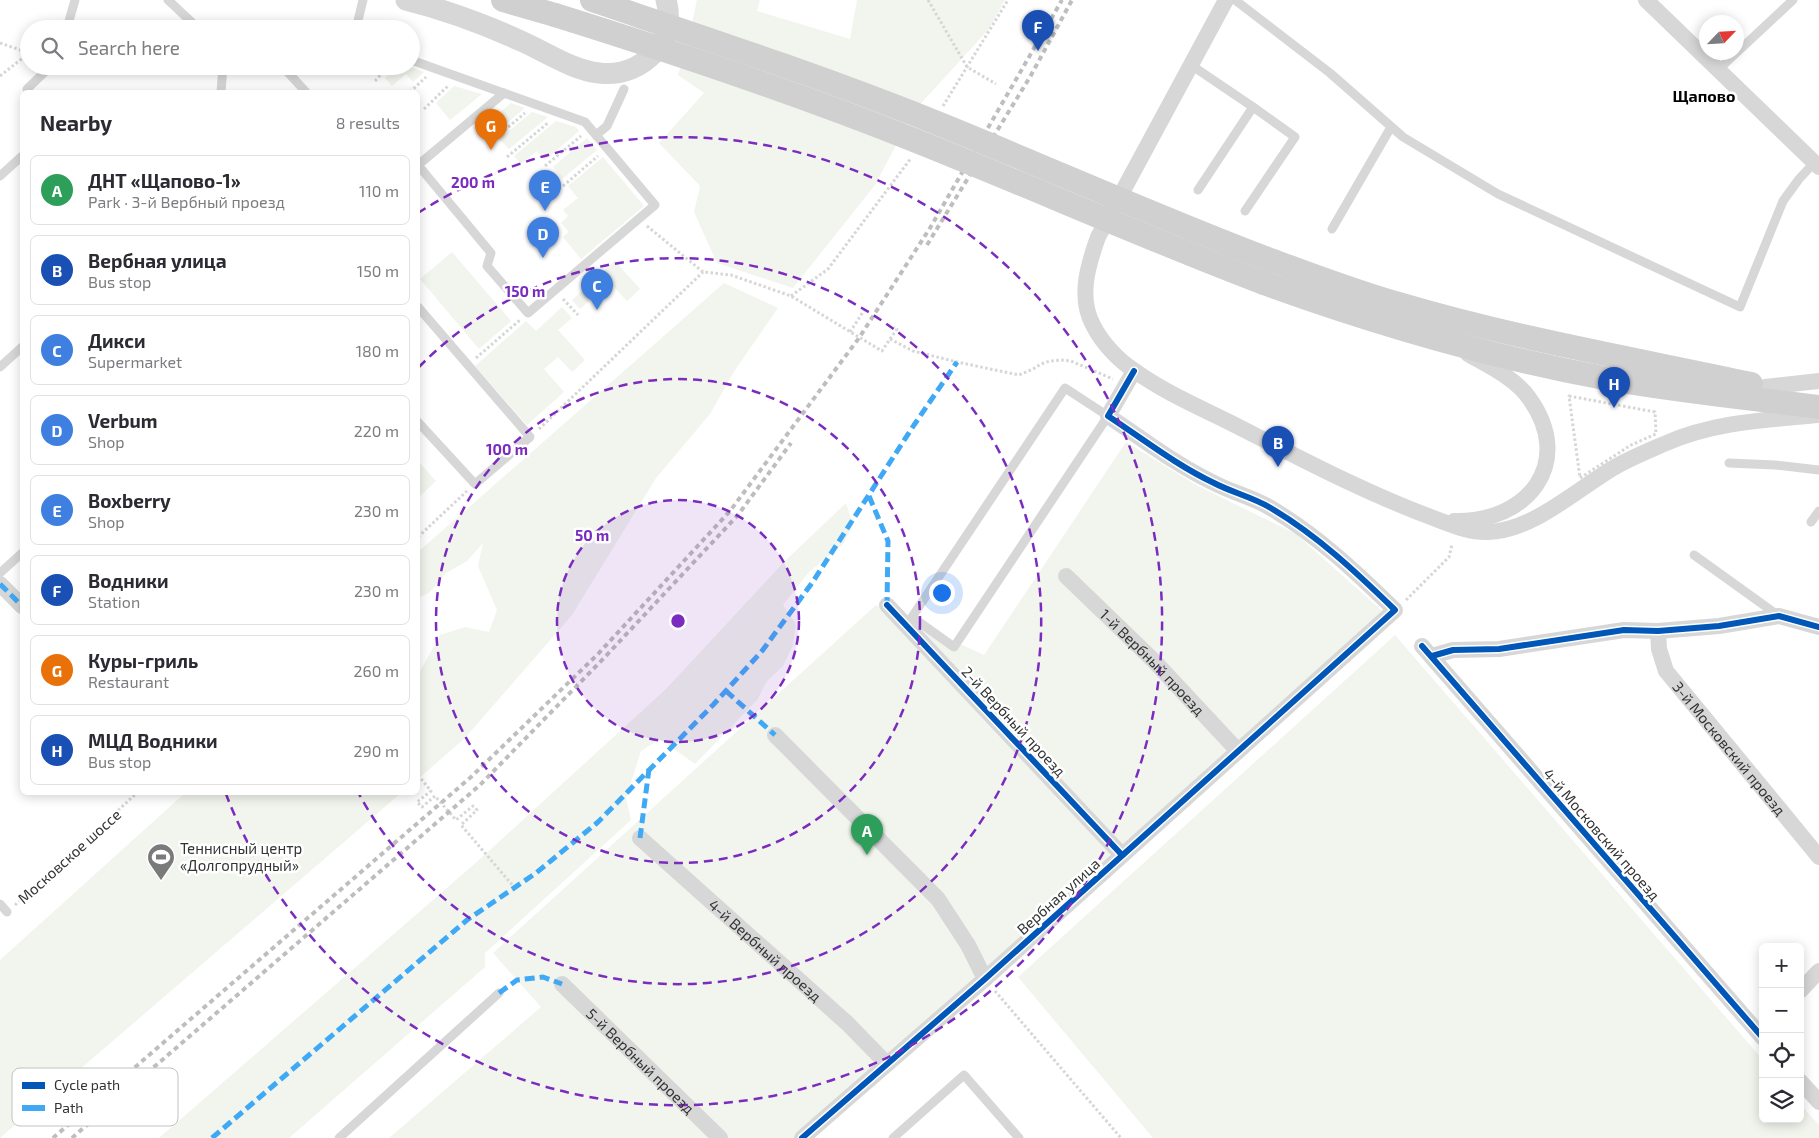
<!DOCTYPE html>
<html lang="en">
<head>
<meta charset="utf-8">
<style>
	body { margin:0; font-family:"Exo 2",sans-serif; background:#f7f7f7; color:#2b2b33 }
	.controls { position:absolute; right:15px; bottom:15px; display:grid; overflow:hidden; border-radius:8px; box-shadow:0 2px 12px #0003 }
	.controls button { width:45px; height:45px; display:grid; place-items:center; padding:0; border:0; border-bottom:1px solid #e1e1e2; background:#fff; color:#2b2b33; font:25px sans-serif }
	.compass { position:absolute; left:1699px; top:15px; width:45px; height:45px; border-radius:50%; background:#fff; box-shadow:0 2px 12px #0003; rotate:65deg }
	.you { position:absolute; left:941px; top:592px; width:18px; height:18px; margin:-12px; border:4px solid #fff; border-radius:50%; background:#1a73e8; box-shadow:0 0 0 8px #1a73e833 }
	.badge { display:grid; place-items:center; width:32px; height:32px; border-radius:50%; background:#7a7a7a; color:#fff; font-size:16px; font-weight:700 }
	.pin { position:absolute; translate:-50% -41px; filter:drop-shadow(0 1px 2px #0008) }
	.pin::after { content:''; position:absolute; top:26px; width:18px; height:15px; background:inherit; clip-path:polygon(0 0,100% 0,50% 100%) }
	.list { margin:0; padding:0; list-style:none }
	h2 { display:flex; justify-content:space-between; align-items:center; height:65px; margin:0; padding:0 20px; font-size:21px }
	h2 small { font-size:16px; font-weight:400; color:#7c7c81 }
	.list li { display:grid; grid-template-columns:32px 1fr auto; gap:15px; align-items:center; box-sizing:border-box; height:70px; margin:0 10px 10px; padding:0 10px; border:1px solid #e1e1e2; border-radius:8px }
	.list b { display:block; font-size:19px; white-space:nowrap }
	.list p { margin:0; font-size:16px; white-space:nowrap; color:#7c7c81 }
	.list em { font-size:16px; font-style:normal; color:#7c7c81 }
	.icon { flex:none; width:28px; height:28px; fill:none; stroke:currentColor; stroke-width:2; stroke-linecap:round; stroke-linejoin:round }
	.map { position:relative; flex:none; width:1819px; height:1138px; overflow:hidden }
	.search { position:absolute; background:#fff; box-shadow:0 2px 12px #0003; left:20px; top:20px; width:400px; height:55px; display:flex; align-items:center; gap:12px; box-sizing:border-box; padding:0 18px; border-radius:28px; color:#7c7c81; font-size:19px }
	.panel { position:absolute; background:#fff; box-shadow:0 2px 12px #0003; left:20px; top:90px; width:400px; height:705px; border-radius:8px }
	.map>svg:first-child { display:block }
</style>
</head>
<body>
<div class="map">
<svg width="1819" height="1138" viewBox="0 0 1819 1138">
	<rect width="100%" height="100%" fill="#fff"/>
	<g fill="#f1f5ed">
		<path d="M 697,0 L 760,0 L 757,11 L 850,39 L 857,0 L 1005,0 L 988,30 L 914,111 L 875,185 L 793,288 L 717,263 L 694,212 L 700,186 L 659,143 L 704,93 L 678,75 L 688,42 Z"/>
		<path d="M 398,66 L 408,66 L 424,72 L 413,82 L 406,74 L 392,86 L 385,78 Z"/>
		<path d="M 454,86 L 482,94 L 450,120 L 436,103 Z"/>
		<path d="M 511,103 L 525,108 L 494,134 L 485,124 Z"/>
		<path d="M 532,112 L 548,117 L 509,149 L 499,139 Z"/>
		<path d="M 556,121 L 576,127 L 579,131 L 545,160 L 537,151 L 521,164 L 514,156 Z"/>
		<path d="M 587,138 L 597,150 L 562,179 L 553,167 Z"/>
		<path d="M 603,157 L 644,206 L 581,259 L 563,237 L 569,232 L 561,223 L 568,216 L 563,210 L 578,198 L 568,186 Z"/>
		<path d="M 452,252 L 511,321 L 479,349 L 420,279 Z"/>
		<path d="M 615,261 L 640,289 L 627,301 L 601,273 Z"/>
		<path d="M 599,276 L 612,291 L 603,300 L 597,294 L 580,309 L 572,300 Z"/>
		<path d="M 724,283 L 778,308 L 735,370 L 710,414 L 656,478 L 572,615 L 464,739 L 418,779 L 418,675 L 440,635 L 465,627 L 489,632 L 497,610 L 478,566 L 483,543 L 467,561 L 446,573 L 430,592 L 418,598 L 418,552 Z"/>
		<path d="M 562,307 L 572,318 L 558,330 L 585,360 L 572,372 L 558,357 L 544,369 L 564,392 L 527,425 L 475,366 L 526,321 L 536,331 Z"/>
		<path d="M 1126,442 L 1196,485 L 1296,534 L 1391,619 L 1242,757 L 815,1138 L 389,1138 L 541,1007 L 493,953 L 876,605 L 984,655 Z"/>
		<path d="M 418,461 L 436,481 L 420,496 L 418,494 Z"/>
		<path d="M 846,503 L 853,524 L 844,543 L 809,572 L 783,605 L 796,624 L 793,645 L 783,666 L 767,681 L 757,700 L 695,764 L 660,739 L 641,751 L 626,798 L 631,820 L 485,953 L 485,967 L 289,1138 L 159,1138 L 479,860 L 666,689 L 784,562 Z"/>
		<path d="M 1395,635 L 1763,1060 L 1763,1119 L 1800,1119 L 1800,1104 L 1819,1125 L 1819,1138 L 1153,1138 L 1018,977 Z"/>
		<path d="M 185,793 L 401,793 L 0,1138 L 0,960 Z"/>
	</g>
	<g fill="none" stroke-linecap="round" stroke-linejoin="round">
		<g stroke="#d6d6d6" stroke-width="3" stroke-dasharray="2.5 2.5" stroke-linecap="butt">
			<path d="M 928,0 L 967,67 L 996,84"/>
			<path d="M 0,43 L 29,53"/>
			<path d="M 0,76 L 29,53"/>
			<path d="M 375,81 L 389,66"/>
			<path d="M 410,92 L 426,77"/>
			<path d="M 943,106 L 1008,0"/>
			<path d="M 424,109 L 449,85"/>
			<path d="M 493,140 L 525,113"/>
			<path d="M 507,157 L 549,122"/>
			<path d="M 545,166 L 581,136"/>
			<path d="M 563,186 L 598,156"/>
			<path d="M 647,226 L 703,272 L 731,275 L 791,296 L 882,351 L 890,339 L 913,351 L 957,362 L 1019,375 L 1033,369 L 1041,364 L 1050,361 L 1061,360 L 1071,361 L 1113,379"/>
			<path d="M 791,296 L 828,269 L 911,158"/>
			<path d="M 563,299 L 578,315"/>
			<path d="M 850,332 L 865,309"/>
			<path d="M 890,339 L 897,329 L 894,327"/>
			<path d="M 476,358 L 520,320"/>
			<path d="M 1569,396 L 1655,412 L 1656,434 L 1631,445 L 1580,478 Z"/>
			<path d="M 539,429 L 703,272"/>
			<path d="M 418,537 L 467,491"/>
			<path d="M 1406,600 L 1449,557 L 1452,544"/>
			<path d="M 418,775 L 431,791 L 417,802 L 422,807 L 435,796 L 456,820 L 473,806 L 477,810 L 461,825 L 514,887"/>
			<path d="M 15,905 L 138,792"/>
			<path d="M 995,991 L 1121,1138"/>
		</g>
		<g stroke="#d7d7d7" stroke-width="9">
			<path d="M 168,0 L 199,29"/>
			<path d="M 1235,0 L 1330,73 L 1403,137 L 1498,194 L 1740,307 L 1783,201 L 1799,179 L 1814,163"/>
			<path d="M 70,29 L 69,21 L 75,0"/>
			<path d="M 356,29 L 363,0"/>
			<path d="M 411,60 L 585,122 L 655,205 L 528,313 L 487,266 L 491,253 L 418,165"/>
			<path d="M 1191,65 L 1253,107 L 1198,190"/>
			<path d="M 282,66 L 306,92"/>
			<path d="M 1718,70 L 1793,0"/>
			<path d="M 28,92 L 27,89 L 51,66"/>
			<path d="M 221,92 L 223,66"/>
			<path d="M 596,135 L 607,126 L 624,89"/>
			<path d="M 418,165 L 504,93"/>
			<path d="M 0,176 L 22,156"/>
			<path d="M 1245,211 L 1295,137 L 1253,107"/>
			<path d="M 1332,229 L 1391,127"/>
			<path d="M 418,307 L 530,437 L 475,484 L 418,422"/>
			<path d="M 0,367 L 22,347"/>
			<path d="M 1065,388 L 1108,416 L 954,647 L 912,617 Z"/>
			<path d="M 1729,463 L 1775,465 L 1819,470"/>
			<path d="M 1811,522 L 1819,511"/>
			<path d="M 1694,555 L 1779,616"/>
			<path d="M 0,573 L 22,553"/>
			<path d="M 0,904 L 7,912"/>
			<path d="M 339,1138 L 499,993"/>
			<path d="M 893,1138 L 964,1075 L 1019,1138"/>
		</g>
		<g stroke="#d7d7d7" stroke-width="16">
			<path d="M 1226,0 L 1098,237 C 1088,265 1078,297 1093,325 C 1102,343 1118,360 1135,371 C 1164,392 1199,407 1231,423 C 1298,457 1365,493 1436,519 C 1452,525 1470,533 1488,532 C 1533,531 1577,489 1615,467 C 1631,458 1648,451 1664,444 C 1713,422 1766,420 1819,415"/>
			<path d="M 1646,0 L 1819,167"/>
			<path d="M 1765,387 L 1819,381"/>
			<path d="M 1454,521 C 1527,523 1576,463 1529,398 C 1515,378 1489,366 1468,354"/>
			<path id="s1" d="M 1066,576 L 1154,661 L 1238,751"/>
			<path d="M 0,584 L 22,606"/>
			<path d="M 887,605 L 1122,855"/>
			<path id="s2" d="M 1658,631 L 1659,649 L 1666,671 L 1819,857"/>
			<path d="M 1422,646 L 1763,1038"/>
			<path d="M 1432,656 L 1453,650 L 1499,649 L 1624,630 L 1658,631 L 1719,626 L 1779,616 L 1819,627"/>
			<path d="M 775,735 L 938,899 L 968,945 L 985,979"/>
			<path id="s3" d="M 640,838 L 848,1024 L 887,1064"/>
			<path id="s4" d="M 562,984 L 720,1138"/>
			<path d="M 1800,991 L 1819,971"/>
			<path d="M 1800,1081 L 1819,1102"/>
			<path d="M 802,1138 L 985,979 L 1395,610 C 1356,572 1317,535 1269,507 C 1252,497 1231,492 1214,483 C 1176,465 1143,439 1108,416 L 1134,371"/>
		</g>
		<path stroke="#d7d7d7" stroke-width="21" d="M 406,0 C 446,10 484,24 521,41 C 546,52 572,70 599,73 C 622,76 642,67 657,50 C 668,38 671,16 666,0"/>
		<g stroke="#d0d0d0" stroke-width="24">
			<path d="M 503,0 L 555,15"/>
			<path d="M 1273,261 C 1315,276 1356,292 1399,304 C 1514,338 1634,359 1751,384"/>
			<path d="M 1264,283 C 1377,324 1487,356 1604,378 C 1675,391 1748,398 1819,407"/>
		</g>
		<g stroke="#bebebe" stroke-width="4" stroke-dasharray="5 4" stroke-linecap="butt">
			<path d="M 927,245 L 1030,77 L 1072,0"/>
			<path d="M 53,1138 L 471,777 L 598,654 L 730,511 L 859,338 L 930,228 L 1062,0"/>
			<path d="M 72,1138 L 480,785 L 604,658 L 738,515 L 791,443"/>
		</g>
		<g stroke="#d0d0d0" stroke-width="24">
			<path d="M 592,0 C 704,38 817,75 927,119 C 1042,165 1156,217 1273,261"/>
			<path d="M 555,15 C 677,53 799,94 919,142 C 1034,188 1148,239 1264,283"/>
		</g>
		<g stroke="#3fa9f5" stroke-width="5" stroke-dasharray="10 5" stroke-linecap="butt">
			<path d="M 869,496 L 888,541 L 887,605"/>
			<path d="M 0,584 L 22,606"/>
			<path d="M 726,691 L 775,735"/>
			<path d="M 640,838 L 649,769"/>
			<path d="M 499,993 L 517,980 L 543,977 L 562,984"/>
			<path d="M 212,1138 L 467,920 L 536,873 L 598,822 L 713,705 L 762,651 L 812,583 L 914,425 L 957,362"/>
		</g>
		<g stroke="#fff" stroke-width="9">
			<g id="cycleway">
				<path d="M 887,605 L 1122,855"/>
				<path d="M 1422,646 L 1763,1038"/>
				<path d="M 1432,656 L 1453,650 L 1499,649 L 1624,630 L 1658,631 L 1719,626 L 1779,616 L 1819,627"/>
				<path d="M 802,1138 L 985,979 L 1395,610 C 1356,572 1317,535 1269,507 C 1252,497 1231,492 1214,483 C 1176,465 1143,439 1108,416 L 1134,371"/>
			</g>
		</g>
		<use href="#cycleway" stroke="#0057b8" stroke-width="6"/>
	</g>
	<circle cx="678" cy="621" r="121" fill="#7b2cbf" fill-opacity=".12"/>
	<g fill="none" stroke="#7b2cbf" stroke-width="2.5" stroke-dasharray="9 6">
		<circle cx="678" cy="621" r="121"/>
		<circle cx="678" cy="621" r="242"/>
		<path d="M419 367A363 363 0 1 1 359 794"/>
		<path d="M418 213A484 484 0 1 1 226 794"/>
	</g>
	<defs>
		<g id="stadium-pin" transform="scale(1.4375)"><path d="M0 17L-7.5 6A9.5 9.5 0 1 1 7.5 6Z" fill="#7a7a7a" stroke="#fff"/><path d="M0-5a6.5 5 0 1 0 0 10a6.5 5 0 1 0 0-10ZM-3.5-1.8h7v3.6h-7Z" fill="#fff"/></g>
	</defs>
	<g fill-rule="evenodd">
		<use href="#stadium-pin" x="161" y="857"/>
	</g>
	<g text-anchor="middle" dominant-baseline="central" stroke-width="5" stroke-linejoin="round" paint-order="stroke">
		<g font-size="15" fill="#333" stroke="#fff">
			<text stroke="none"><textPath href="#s1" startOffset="122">1-й Вербный проезд</textPath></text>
			<text transform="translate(1014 721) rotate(47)">2-й Вербный проезд</text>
			<text stroke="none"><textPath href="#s2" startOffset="141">3-й Московский проезд</textPath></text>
			<text transform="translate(1602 834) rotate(49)">4-й Московский проезд</text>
			<text transform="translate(69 856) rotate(-42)">Московское шоссе</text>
			<text transform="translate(1058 896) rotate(-42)">Вербная улица</text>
			<text stroke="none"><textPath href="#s3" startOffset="168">4-й Вербный проезд</textPath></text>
			<text stroke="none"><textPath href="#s4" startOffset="110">5-й Вербный проезд</textPath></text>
		</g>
		<g font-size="15" fill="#333" stroke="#fff" text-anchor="start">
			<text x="180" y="848">Теннисный центр<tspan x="180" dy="17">«Долгопрудный»</tspan></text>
		</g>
		<g font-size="16" font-weight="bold" fill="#000" stroke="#fff">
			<text x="1704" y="95">Щапово</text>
		</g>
	</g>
	<rect x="12" y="1068" width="166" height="58" rx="8" fill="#fff" stroke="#c2c2c2" stroke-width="1"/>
	<rect x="22" y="1082" width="23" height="7" fill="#0057b8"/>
	<rect x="22" y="1105" width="23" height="6" fill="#3fa9f5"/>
	<g font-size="14" fill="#333">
		<text x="54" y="1090">Cycle path</text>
		<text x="54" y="1113">Path</text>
	</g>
	<circle cx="678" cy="621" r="8" fill="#7b2cbf" stroke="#fff" stroke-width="2.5"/>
	<g font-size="15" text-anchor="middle" font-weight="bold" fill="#7b2cbf" stroke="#fff" stroke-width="5" stroke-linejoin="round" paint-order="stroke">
		<text x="473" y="188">200 m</text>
		<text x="525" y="297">150 m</text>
		<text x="507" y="455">100 m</text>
		<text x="592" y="541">50 m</text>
	</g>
</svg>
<div class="controls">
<button>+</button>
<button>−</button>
<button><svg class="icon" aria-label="locate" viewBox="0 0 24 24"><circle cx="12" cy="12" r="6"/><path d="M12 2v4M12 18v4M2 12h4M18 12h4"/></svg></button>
<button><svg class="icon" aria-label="layers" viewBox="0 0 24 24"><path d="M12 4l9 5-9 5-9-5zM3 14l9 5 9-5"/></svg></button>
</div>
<svg class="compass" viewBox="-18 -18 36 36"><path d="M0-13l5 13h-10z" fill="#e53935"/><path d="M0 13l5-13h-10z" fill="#7c7c81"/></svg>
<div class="you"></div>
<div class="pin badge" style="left:867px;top:855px;background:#2e9e5b">A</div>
<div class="pin badge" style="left:1278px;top:467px;background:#1a4fb4">B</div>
<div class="pin badge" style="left:597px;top:310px;background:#3f7fe0">C</div>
<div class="pin badge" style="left:543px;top:258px;background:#3f7fe0">D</div>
<div class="pin badge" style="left:545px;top:211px;background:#3f7fe0">E</div>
<div class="pin badge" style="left:1038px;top:51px;background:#1a4fb4">F</div>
<div class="pin badge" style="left:491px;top:150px;background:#e8710a">G</div>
<div class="pin badge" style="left:1614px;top:408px;background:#1a4fb4">H</div>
<div class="search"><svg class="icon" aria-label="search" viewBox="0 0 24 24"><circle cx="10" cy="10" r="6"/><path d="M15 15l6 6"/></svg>Search here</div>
<section class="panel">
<h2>Nearby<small>8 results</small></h2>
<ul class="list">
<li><span class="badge" style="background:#2e9e5b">A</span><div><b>ДНТ «Щапово-1»</b><p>Park · 3-й Вербный проезд</p></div><em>110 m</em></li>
<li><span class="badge" style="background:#1a4fb4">B</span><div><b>Вербная улица</b><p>Bus stop</p></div><em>150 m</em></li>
<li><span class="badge" style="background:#3f7fe0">C</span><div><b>Дикси</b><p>Supermarket</p></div><em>180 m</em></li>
<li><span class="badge" style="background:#3f7fe0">D</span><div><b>Verbum</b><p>Shop</p></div><em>220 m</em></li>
<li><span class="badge" style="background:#3f7fe0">E</span><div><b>Boxberry</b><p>Shop</p></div><em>230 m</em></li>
<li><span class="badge" style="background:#1a4fb4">F</span><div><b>Водники</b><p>Station</p></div><em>230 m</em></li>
<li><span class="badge" style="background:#e8710a">G</span><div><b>Куры-гриль</b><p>Restaurant</p></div><em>260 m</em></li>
<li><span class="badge" style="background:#1a4fb4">H</span><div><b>МЦД Водники</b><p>Bus stop</p></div><em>290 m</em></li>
</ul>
</section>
</div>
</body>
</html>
